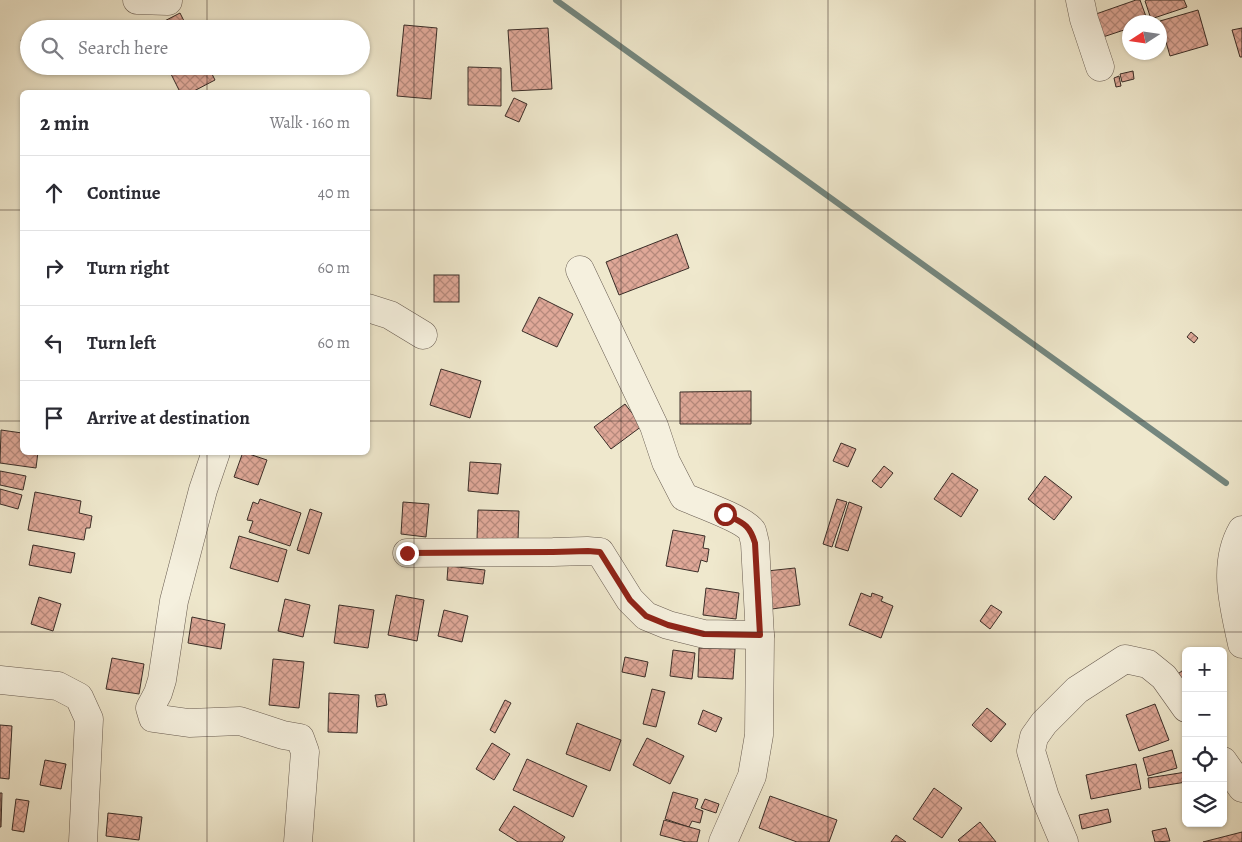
<!DOCTYPE html>
<html lang="en">
<head>
<meta charset="utf-8">
<style>
	body { margin:0; font-family:Alegreya,serif; background:#f7f7f7; color:#2b2b33 }
	.controls { position:absolute; right:15px; bottom:15px; display:grid; overflow:hidden; border-radius:8px; box-shadow:0 1px 4px #0004 }
	.controls button { width:45px; height:45px; display:grid; place-items:center; padding:0; border:0; border-bottom:1px solid #e1e1e2; background:#fff; color:#2b2b33; font:25px sans-serif }
	.compass { position:absolute; left:1122px; top:15px; width:45px; height:45px; border-radius:50%; background:#fff; box-shadow:0 1px 4px #0004; rotate:258deg }
	.stop { position:absolute; width:15px; height:15px; margin:-11px; border:4px solid #8f2418; border-radius:50%; background:#fff }
	.stop.end { background:#8f2418; border-color:#fff; box-shadow:0 1px 5px #0008 }
	.list { margin:0; padding:0; list-style:none }
	h2 { display:flex; justify-content:space-between; align-items:center; height:65px; margin:0; padding:0 20px; font-size:21px }
	h2 small { font-size:16px; font-weight:400; color:#7c7c81 }
	.list li { display:grid; grid-template-columns:32px 1fr auto; gap:15px; align-items:center; box-sizing:border-box; height:75px; padding:0 20px; border-top:1px solid #e1e1e2 }
	.list b { display:block; font-size:19px; white-space:nowrap }
	.list em { font-size:16px; font-style:normal; color:#7c7c81 }
	.icon { flex:none; width:28px; height:28px; fill:none; stroke:currentColor; stroke-width:2; stroke-linecap:round; stroke-linejoin:round }
	.map { position:relative; flex:none; width:1242px; height:842px; overflow:hidden }
	.search { position:absolute; background:#fff; box-shadow:0 1px 4px #0004; left:20px; top:20px; width:350px; height:55px; display:flex; align-items:center; gap:12px; box-sizing:border-box; padding:0 18px; border-radius:28px; color:#7c7c81; font-size:19px }
	.panel { position:absolute; background:#fff; box-shadow:0 1px 4px #0004; left:20px; top:90px; width:350px; height:365px; border-radius:8px }
	.map>svg:first-child { display:block }
</style>
</head>
<body>
<div class="map">
<svg width="1242" height="842" viewBox="0 0 1242 842">
	<defs>
		<pattern id="building-cross-hatch" width="8" height="8" patternUnits="userSpaceOnUse" patternTransform="scale(1.25)"><rect width="8" height="8" fill="#dfa898"/><path d="M0 0l8 8M0 8l8-8" fill="none" stroke="#b6897c"/></pattern>
	</defs>
	<rect width="100%" height="100%" fill="#efe8cd"/>
	<filter id="stains"><feTurbulence type="fractalNoise" baseFrequency=".004" numOctaves="4"/><feColorMatrix values="0 0 0 0 .2 0 0 0 0 .09 0 0 0 0 .02 0 0 0 .5 -.17"/></filter>
	<radialGradient id="worn" r=".72"><stop offset=".6" stop-color="#630" stop-opacity="0"/><stop offset="1" stop-color="#630" stop-opacity=".3"/></radialGradient>
	<g fill="none" stroke-linecap="round" stroke-linejoin="round">
		<path stroke="#74867e" stroke-width="6" d="M 556,0 L 1226,483"/>
	</g>
	<g fill="url(#building-cross-hatch)" stroke="#3b2e28">
		<path d="M 1136,0 L 1140,0 L 1148,22 L 1130,22 L 1130,28 L 1103,37 L 1096,14 Z"/>
		<path d="M 1147,0 L 1184,0 L 1187,7 L 1151,19 L 1145,1 Z"/>
		<path d="M 1198,10 L 1208,45 L 1170,56 L 1160,21 Z"/>
		<path d="M 180,13 L 188,29 L 149,29 Z"/>
		<path d="M 404,25 L 437,28 L 431,99 L 397,96 Z"/>
		<path d="M 548,28 L 552,89 L 512,91 L 508,30 Z"/>
		<path d="M 1242,28 L 1242,57 L 1240,57 L 1232,30 Z"/>
		<path d="M 29,39 L 29,55 L 25,56 L 21,40 Z"/>
		<path d="M 167,66 L 208,66 L 215,80 L 192,92 L 180,92 Z"/>
		<path d="M 468,67 L 501,68 L 501,106 L 468,105 Z"/>
		<path d="M 1133,71 L 1134,79 L 1122,82 L 1120,74 Z"/>
		<path d="M 1119,76 L 1121,86 L 1116,87 L 1114,78 Z"/>
		<path d="M 514,98 L 527,104 L 519,122 L 505,116 Z"/>
		<path d="M 677,234 L 689,268 L 619,295 L 606,262 Z"/>
		<rect x="434" y="275" width="25" height="27"/>
		<path d="M 539,297 L 573,314 L 557,347 L 522,331 Z"/>
		<path d="M 1191,332 L 1198,338 L 1194,343 L 1187,337 Z"/>
		<path d="M 441,369 L 481,381 L 470,418 L 430,405 Z"/>
		<path d="M 751,391 L 751,424 L 680,424 L 680,392 Z"/>
		<path d="M 625,404 L 642,426 L 611,449 L 594,427 Z"/>
		<path d="M 1,430 L 22,433 L 22,452 L 38,452 L 36,468 L 0,463 Z"/>
		<path d="M 841,443 L 856,449 L 848,467 L 833,461 Z"/>
		<path d="M 243,452 L 267,460 L 258,485 L 234,477 Z"/>
		<path d="M 470,462 L 501,464 L 498,494 L 468,491 Z"/>
		<path d="M 884,466 L 893,473 L 881,488 L 872,481 Z"/>
		<path d="M 0,471 L 26,476 L 23,490 L 0,485 Z"/>
		<path d="M 952,473 L 978,490 L 961,517 L 934,499 Z"/>
		<path d="M 1045,476 L 1072,497 L 1054,520 L 1028,499 Z"/>
		<path d="M 0,489 L 22,495 L 18,509 L 0,504 Z"/>
		<path d="M 35,492 L 81,501 L 79,513 L 92,516 L 90,528 L 86,528 L 84,540 L 28,530 Z"/>
		<path d="M 260,499 L 301,513 L 290,546 L 249,532 L 253,521 L 247,520 L 253,502 L 258,504 Z"/>
		<path d="M 837,499 L 847,502 L 832,547 L 823,544 Z"/>
		<path d="M 403,502 L 429,504 L 426,537 L 401,534 Z"/>
		<path d="M 849,502 L 862,507 L 848,551 L 835,547 Z"/>
		<path d="M 310,509 L 322,513 L 309,554 L 297,550 Z"/>
		<path d="M 478,510 L 519,511 L 518,540 L 477,539 Z"/>
		<path d="M 673,530 L 705,536 L 703,548 L 709,549 L 707,562 L 701,560 L 698,572 L 666,566 Z"/>
		<path d="M 239,536 L 287,550 L 278,582 L 230,568 Z"/>
		<path d="M 33,545 L 75,553 L 71,573 L 29,565 Z"/>
		<path d="M 448,566 L 485,570 L 483,584 L 447,580 Z"/>
		<path d="M 795,568 L 800,605 L 772,609 L 767,571 Z"/>
		<path d="M 706,588 L 739,593 L 736,619 L 703,615 Z"/>
		<path d="M 861,593 L 871,597 L 872,593 L 883,597 L 881,601 L 893,606 L 881,638 L 849,625 Z"/>
		<path d="M 396,595 L 424,600 L 417,641 L 388,635 Z"/>
		<path d="M 39,597 L 61,604 L 53,631 L 31,624 Z"/>
		<path d="M 285,599 L 310,605 L 303,637 L 278,631 Z"/>
		<path d="M 339,605 L 374,610 L 368,648 L 334,643 Z"/>
		<path d="M 991,605 L 1002,612 L 990,629 L 980,621 Z"/>
		<path d="M 444,610 L 468,616 L 462,642 L 438,636 Z"/>
		<path d="M 192,617 L 225,624 L 221,649 L 188,643 Z"/>
		<path d="M 699,648 L 735,649 L 733,679 L 698,677 Z"/>
		<path d="M 673,650 L 695,653 L 692,679 L 670,676 Z"/>
		<path d="M 625,657 L 648,662 L 645,677 L 622,672 Z"/>
		<path d="M 112,658 L 144,664 L 139,694 L 106,689 Z"/>
		<path d="M 273,659 L 304,662 L 299,708 L 269,705 Z"/>
		<path d="M 1186,668 L 1186,690 L 1175,676 Z"/>
		<path d="M 652,689 L 665,692 L 656,727 L 643,724 Z"/>
		<path d="M 329,693 L 359,695 L 357,733 L 328,732 Z"/>
		<path d="M 385,694 L 387,705 L 377,707 L 375,695 Z"/>
		<path d="M 505,700 L 511,703 L 495,733 L 490,730 Z"/>
		<path d="M 1155,704 L 1169,740 L 1139,751 L 1126,715 Z"/>
		<path d="M 987,708 L 1006,724 L 991,742 L 972,725 Z"/>
		<path d="M 703,710 L 722,718 L 716,732 L 698,724 Z"/>
		<path d="M 577,723 L 621,740 L 610,771 L 566,754 Z"/>
		<path d="M 0,725 L 12,726 L 9,779 L 0,778 Z"/>
		<path d="M 647,738 L 684,756 L 670,784 L 633,765 Z"/>
		<path d="M 492,743 L 510,754 L 494,780 L 476,769 Z"/>
		<path d="M 1172,750 L 1177,768 L 1148,776 L 1143,758 Z"/>
		<path d="M 527,759 L 587,786 L 573,817 L 513,790 Z"/>
		<path d="M 45,760 L 66,764 L 61,789 L 40,785 Z"/>
		<path d="M 1136,764 L 1141,789 L 1091,799 L 1086,775 Z"/>
		<path d="M 1186,772 L 1186,782 L 1149,788 L 1148,778 Z"/>
		<path d="M 934,788 L 962,808 L 942,838 L 913,819 Z"/>
		<path d="M 673,792 L 698,799 L 695,808 L 703,811 L 700,823 L 692,821 L 689,827 L 665,819 Z"/>
		<path d="M 0,793 L 2,793 L 1,827 L 0,827 Z"/>
		<path d="M 770,796 L 837,820 L 829,842 L 797,842 L 759,828 Z"/>
		<path d="M 16,799 L 29,801 L 24,832 L 12,830 Z"/>
		<path d="M 705,799 L 719,804 L 716,813 L 701,808 Z"/>
		<path d="M 514,806 L 565,837 L 562,842 L 518,842 L 499,830 Z"/>
		<path d="M 1108,809 L 1111,822 L 1082,829 L 1079,815 Z"/>
		<path d="M 108,813 L 142,817 L 139,840 L 106,836 Z"/>
		<path d="M 664,820 L 700,830 L 697,842 L 686,842 L 660,835 Z"/>
		<path d="M 980,822 L 996,842 L 960,842 L 958,840 Z"/>
		<path d="M 1166,828 L 1170,841 L 1155,842 L 1152,831 Z"/>
		<path d="M 1242,832 L 1242,842 L 1203,842 Z"/>
		<path d="M 896,835 L 906,842 L 891,842 Z"/>
	</g>
	<g fill="none" stroke-linecap="round" stroke-linejoin="round">
		<g stroke="#685c51" stroke-width="29">
			<g id="minor">
				<path d="M 137,0 L 168,1"/>
				<path d="M 1080,0 L 1084,19 L 1100,67"/>
				<path d="M 580,270 L 654,426 L 666,462 L 684,497 C 698,503 744,519 752,531 C 753,534 754,539 755,543 L 760,637 L 759,735 L 752,776 L 723,842"/>
				<path d="M 368,308 L 390,315 L 423,335"/>
				<path d="M 216,452 L 203,490 L 174,601 L 162,680 L 158,693 L 150,708 L 153,718 L 189,723 L 240,721 L 283,735 L 300,738 L 305,752 L 298,842"/>
				<path d="M 1242,530 C 1222,565 1234,607 1242,644"/>
				<path d="M 407,553 L 553,552 L 587,551 L 600,552 L 630,600 L 646,616 L 668,625 L 704,634 L 760,635"/>
				<path d="M 0,680 L 58,686 L 79,697 L 89,719 L 83,842"/>
				<path d="M 1223,761 L 1242,788"/>
				<path d="M 1064,842 L 1045,797 L 1031,751 L 1034,737 L 1044,723 L 1077,690 L 1125,659 L 1148,664 L 1164,677 L 1186,708"/>
			</g>
		</g>
		<use href="#minor" stroke="#f5f0de" stroke-width="28"/>
	</g>
	<g fill="none" stroke-linecap="round" stroke-linejoin="round">
		<path stroke="#8f2418" stroke-width="6" d="M 407,553 L 553,552 L 588,551 L 600,552 L 630,600 L 646,616 L 668,625 L 704,634 L 760,635 L 755,543 C 749,523 742,523 725,514"/>
	</g>
	<path fill="none" stroke="#3b2e28" stroke-width="1" stroke-opacity="0.55" d="M 207,0 L 207,29M 414,0 L 414,842M 621,0 L 621,842M 828,0 L 828,842M 1035,0 L 1035,842M 207,66 L 207,92M 0,210 L 22,210M 368,210 L 1242,210M 0,421 L 22,421M 368,421 L 1242,421M 207,452 L 207,842M 0,632 L 1242,632"/>
	<rect width="100%" height="100%" filter="url(#stains)"/>
	<rect width="100%" height="100%" fill="url(#worn)"/>
</svg>
<div class="controls">
<button>+</button>
<button>−</button>
<button><svg class="icon" aria-label="locate" viewBox="0 0 24 24"><circle cx="12" cy="12" r="6"/><path d="M12 2v4M12 18v4M2 12h4M18 12h4"/></svg></button>
<button><svg class="icon" aria-label="layers" viewBox="0 0 24 24"><path d="M12 4l9 5-9 5-9-5zM3 14l9 5 9-5"/></svg></button>
</div>
<svg class="compass" viewBox="-18 -18 36 36"><path d="M0-13l5 13h-10z" fill="#e53935"/><path d="M0 13l5-13h-10z" fill="#7c7c81"/></svg>
<div class="stop" style="left:725px;top:514px"></div>
<div class="stop end" style="left:407px;top:553px"></div>
<div class="search"><svg class="icon" aria-label="search" viewBox="0 0 24 24"><circle cx="10" cy="10" r="6"/><path d="M15 15l6 6"/></svg>Search here</div>
<section class="panel">
<h2>2 min<small>Walk · 160 m</small></h2>
<ul class="list">
<li><svg class="icon" aria-label="ahead" viewBox="0 0 24 24"><path d="M12 20V5M6 11l6-6 6 6"/></svg><div><b>Continue</b></div><em>40 m</em></li>
<li><svg class="icon" aria-label="right" viewBox="0 0 24 24"><path d="M7 20v-9h11M14 6l5 5-5 5"/></svg><div><b>Turn right</b></div><em>60 m</em></li>
<li><svg class="icon" aria-label="left" viewBox="0 0 24 24"><path d="M17 20v-9H6M10 6l-5 5 5 5"/></svg><div><b>Turn left</b></div><em>60 m</em></li>
<li><svg class="icon" aria-label="arrive" viewBox="0 0 24 24"><path d="M6 21V4h12l-3 4 3 4H6"/></svg><div><b>Arrive at destination</b></div></li>
</ul>
</section>
</div>
</body>
</html>
